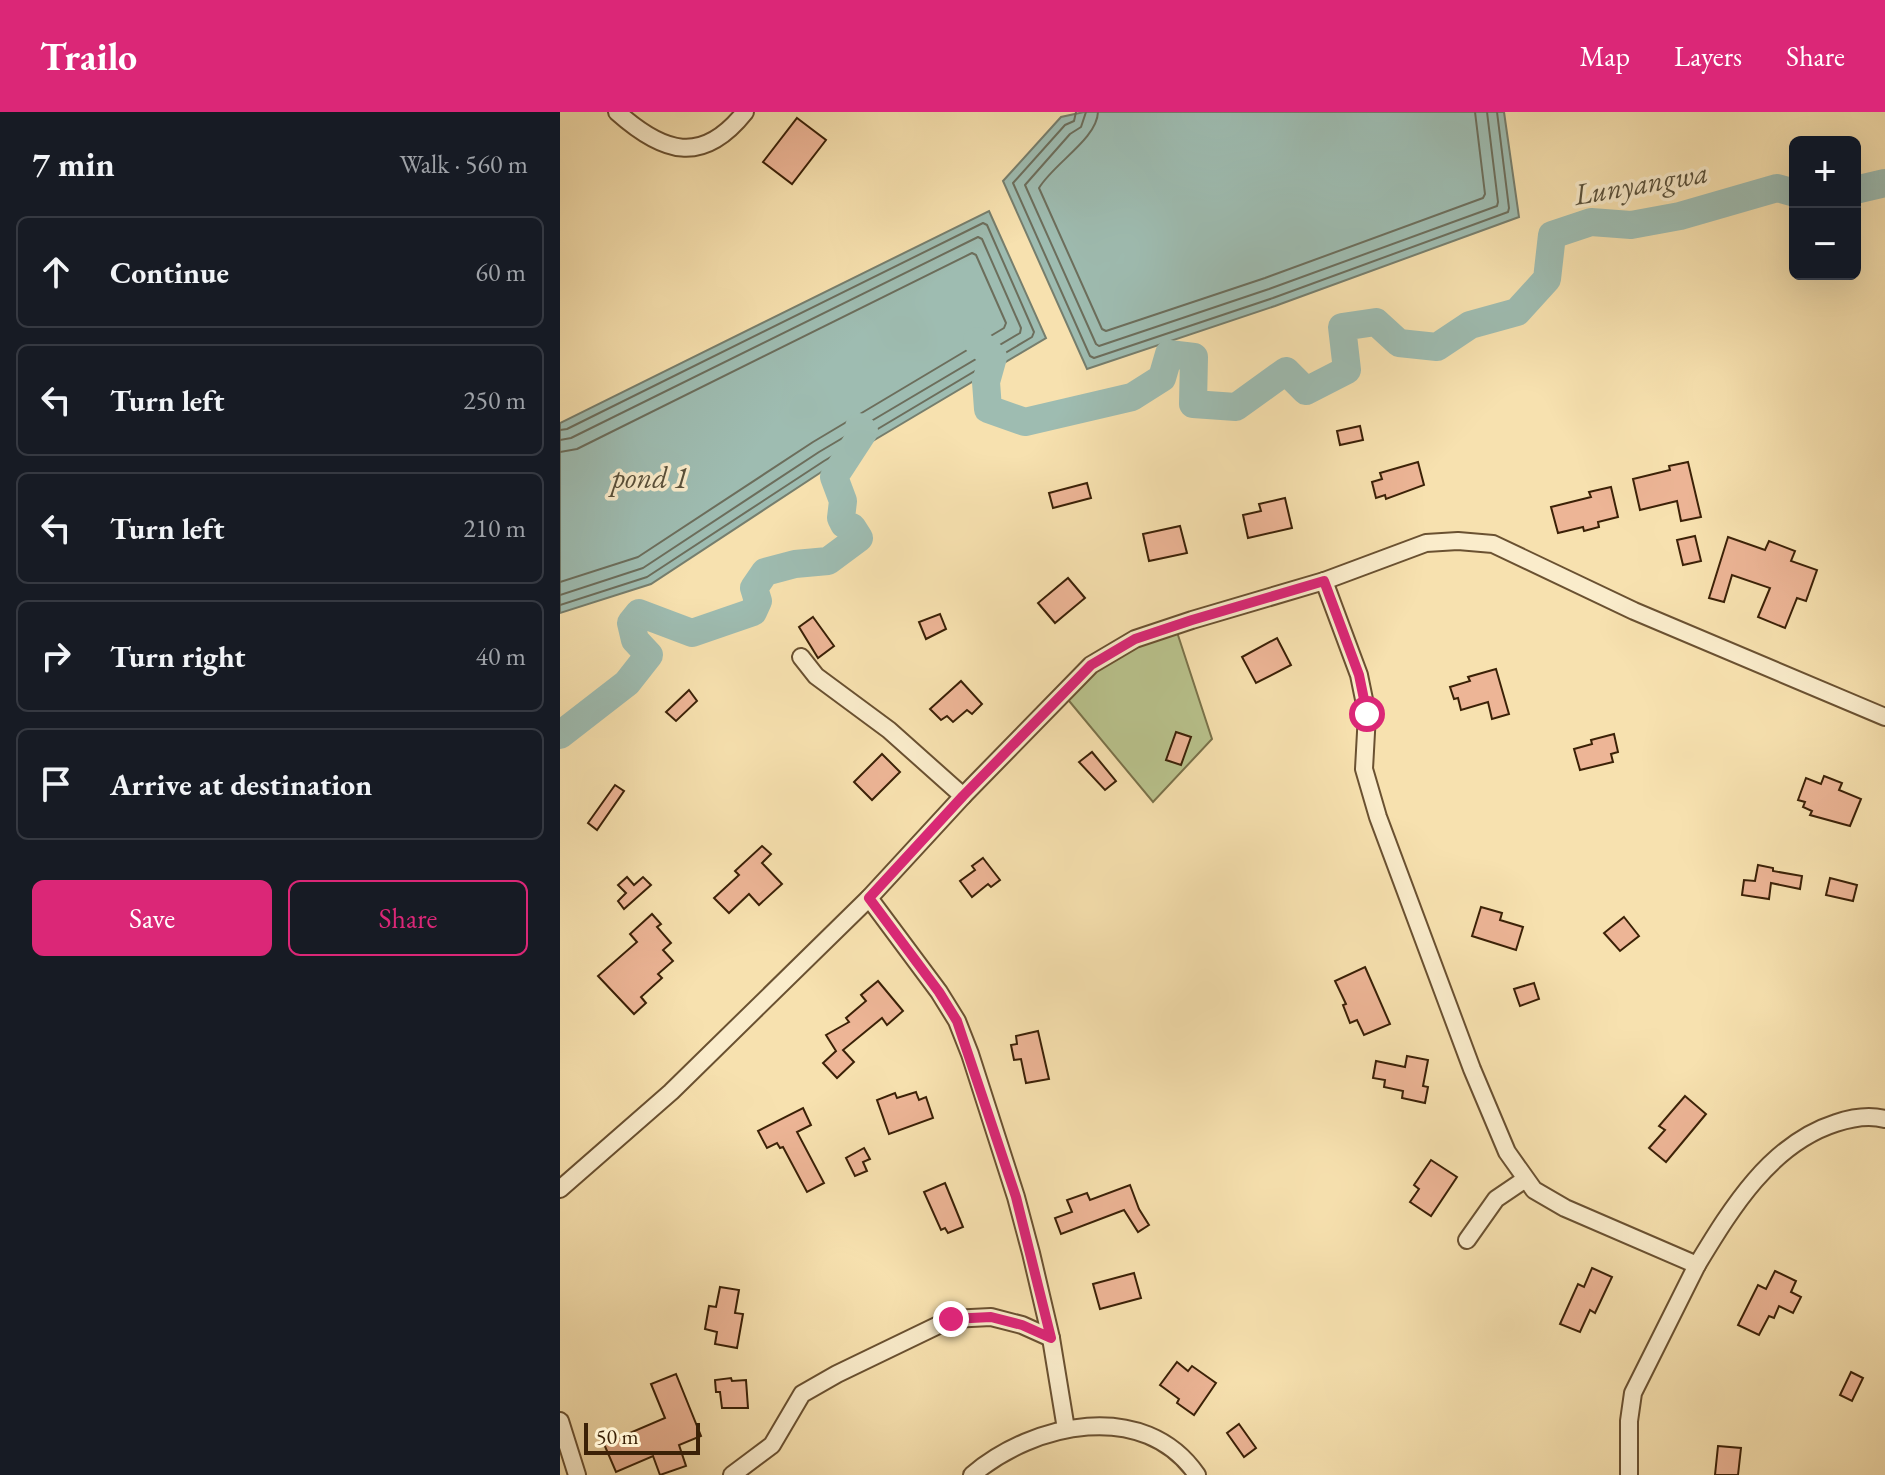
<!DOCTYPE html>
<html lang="en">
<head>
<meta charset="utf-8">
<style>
	body { margin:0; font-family:"EB Garamond",serif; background:#20242c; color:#f1f3f6 }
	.controls { position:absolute; right:24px; top:24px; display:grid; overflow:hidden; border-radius:12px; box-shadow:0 8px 32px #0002 }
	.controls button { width:72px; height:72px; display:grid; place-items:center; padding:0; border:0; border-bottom:2px solid #363941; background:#171b24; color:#f1f3f6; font:40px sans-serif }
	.scale { position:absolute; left:24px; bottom:20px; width:116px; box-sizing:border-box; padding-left:8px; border:4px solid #3b2107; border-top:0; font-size:22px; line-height:28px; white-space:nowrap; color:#3b2107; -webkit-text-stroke:6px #faeccb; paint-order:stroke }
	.stop { position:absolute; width:24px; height:24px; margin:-18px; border:6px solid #db2777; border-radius:50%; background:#fff }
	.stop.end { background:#db2777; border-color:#fff; box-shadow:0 2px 8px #0008 }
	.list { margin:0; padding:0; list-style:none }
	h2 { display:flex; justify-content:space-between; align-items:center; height:104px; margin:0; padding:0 32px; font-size:34px }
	h2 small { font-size:26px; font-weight:400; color:#9ea1a6 }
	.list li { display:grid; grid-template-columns:52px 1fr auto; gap:24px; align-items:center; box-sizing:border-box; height:112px; margin:0 16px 16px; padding:0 16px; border:2px solid #363941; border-radius:12px }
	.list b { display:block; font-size:30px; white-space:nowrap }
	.list em { font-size:26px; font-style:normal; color:#9ea1a6 }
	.actions { display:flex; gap:16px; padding:24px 32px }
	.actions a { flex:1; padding:18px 0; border:2px solid #db2777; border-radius:12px; text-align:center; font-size:28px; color:#db2777 }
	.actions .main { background:#db2777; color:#fff }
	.icon { flex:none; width:44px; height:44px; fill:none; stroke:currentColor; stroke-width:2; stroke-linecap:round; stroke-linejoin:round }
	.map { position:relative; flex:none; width:1325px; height:1363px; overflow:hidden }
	header { display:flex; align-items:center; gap:48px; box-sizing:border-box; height:112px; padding:0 40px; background:#db2777; color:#fff }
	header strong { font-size:38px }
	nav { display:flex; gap:44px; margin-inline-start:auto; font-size:28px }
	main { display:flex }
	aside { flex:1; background:#171b24 }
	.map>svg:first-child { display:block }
</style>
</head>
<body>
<header>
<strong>Trailo</strong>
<nav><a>Map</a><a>Layers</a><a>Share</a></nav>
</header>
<main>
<aside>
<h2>7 min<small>Walk · 560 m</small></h2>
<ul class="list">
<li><svg class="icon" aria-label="ahead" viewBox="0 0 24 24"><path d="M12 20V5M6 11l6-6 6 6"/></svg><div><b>Continue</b></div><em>60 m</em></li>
<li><svg class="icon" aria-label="left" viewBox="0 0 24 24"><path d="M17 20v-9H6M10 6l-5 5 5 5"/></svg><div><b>Turn left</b></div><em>250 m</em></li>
<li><svg class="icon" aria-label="left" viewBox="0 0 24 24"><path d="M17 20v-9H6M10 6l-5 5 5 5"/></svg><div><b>Turn left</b></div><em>210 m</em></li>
<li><svg class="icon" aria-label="right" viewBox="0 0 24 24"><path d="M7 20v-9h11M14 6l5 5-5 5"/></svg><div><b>Turn right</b></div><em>40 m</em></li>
<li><svg class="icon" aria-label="arrive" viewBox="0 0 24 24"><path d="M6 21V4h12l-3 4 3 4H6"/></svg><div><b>Arrive at destination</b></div></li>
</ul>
<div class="actions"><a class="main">Save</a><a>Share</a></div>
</aside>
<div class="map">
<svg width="1325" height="1363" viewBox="0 0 1325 1363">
	<rect width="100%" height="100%" fill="#f7e1af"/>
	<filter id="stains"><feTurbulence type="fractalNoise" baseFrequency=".0025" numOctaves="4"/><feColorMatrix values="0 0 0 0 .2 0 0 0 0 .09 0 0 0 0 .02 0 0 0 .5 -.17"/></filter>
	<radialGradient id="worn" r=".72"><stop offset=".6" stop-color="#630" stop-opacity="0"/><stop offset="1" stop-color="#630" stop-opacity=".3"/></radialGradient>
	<path fill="#b9c38d" stroke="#7a724a" stroke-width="2" d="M 616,517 L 652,627 L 593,690 L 505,584 L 540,551 Z"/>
	<g fill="#9ebcb1" stroke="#767e6d" stroke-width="2">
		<path d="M 524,0 L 944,0 L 959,105 L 715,194 L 527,257 L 443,69 L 501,5 Z"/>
		<path d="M 429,99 L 486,226 L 269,355 L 91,472 L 0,501 L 0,311 Z"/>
	</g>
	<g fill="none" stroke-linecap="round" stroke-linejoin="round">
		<g stroke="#6c6e5c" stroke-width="2">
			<path d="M 516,0 L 514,9 L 505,13 L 453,71 L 530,244 L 534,246 L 713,186 L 948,100 L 949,96 L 937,0"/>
			<path d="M 526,0 L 521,15 L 510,22 L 465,73 L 536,232 L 539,234 L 709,177 L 937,94 L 938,90 L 927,0"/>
			<path d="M 538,0 C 537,27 494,51 479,76 L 542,217 L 546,219 L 705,166 L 923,86 L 925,82 L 915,0"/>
			<path d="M 0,318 L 7,317 L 423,111 L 427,113 L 474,220 L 472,225 L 264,349 L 87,465 L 0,493"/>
			<path d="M 0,328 L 11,326 L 418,125 L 422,127 L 461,216 L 460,221 L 259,340 L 83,456 L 0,483"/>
			<path d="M 0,340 L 17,337 L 412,141 L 416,143 L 446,211 L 444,216 L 253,330 L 78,445 L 0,470"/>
		</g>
		<g stroke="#9ebcb1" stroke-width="28">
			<path d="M 1295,78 L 1325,71"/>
			<path d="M 417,229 L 433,245 L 426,270 L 428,297 L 465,310 L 572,285 L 602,266 L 609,242 L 634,245 L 633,292 L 676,295 L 726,259 L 746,279 L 787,258 L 782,215 L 816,210 L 839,231 L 877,235 L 910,213 L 957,200 L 987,167 L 992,123 L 1031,110 L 1071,113 L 1120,104 L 1217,76 L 1235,81"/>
			<path d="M 0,623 L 67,571 L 89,543 L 75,528 L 71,511 L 79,501 L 132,521 L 193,500 L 198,489 L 194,476 L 205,460 L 235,452 L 268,449 L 299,426 L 292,415 L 284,412 L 281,406 L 283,389 L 274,365 L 304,319 L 299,315"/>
		</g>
	</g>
	<g fill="#edb596" stroke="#3b2107" stroke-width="2">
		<path d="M 237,6 L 266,28 L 232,72 L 203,50 Z"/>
		<path d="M 800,314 L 803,328 L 780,333 L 777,319 Z"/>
		<path d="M 858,350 L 864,373 L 826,387 L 825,383 L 816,386 L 812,370 L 822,367 L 820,361 Z"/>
		<path d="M 1128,350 L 1141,405 L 1121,409 L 1117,389 L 1080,398 L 1073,367 L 1110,358 L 1109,354 Z"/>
		<path d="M 527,371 L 531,386 L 493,396 L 489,381 Z"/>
		<path d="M 1051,375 L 1058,405 L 1038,410 L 1039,415 L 1024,419 L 1023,415 L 998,421 L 991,395 L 1031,385 L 1029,380 Z"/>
		<path d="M 725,386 L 732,416 L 688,426 L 683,403 L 701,399 L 699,392 Z"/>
		<path d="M 620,414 L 627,441 L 589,449 L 583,422 Z"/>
		<path d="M 1135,424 L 1141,449 L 1123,453 L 1117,428 Z"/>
		<path d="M 1168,425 L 1205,438 L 1209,429 L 1235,439 L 1231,449 L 1257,458 L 1246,489 L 1237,486 L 1225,516 L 1198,505 L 1210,476 L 1172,463 L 1164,490 L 1149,486 Z"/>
		<path d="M 508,466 L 525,486 L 495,511 L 478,491 Z"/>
		<path d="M 380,502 L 386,517 L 366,527 L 359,510 Z"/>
		<path d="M 253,505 L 274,534 L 258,546 L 239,515 Z"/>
		<path d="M 717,526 L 731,553 L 696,571 L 682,545 Z"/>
		<path d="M 936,557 L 949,602 L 932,607 L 928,590 L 901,598 L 898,586 L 894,587 L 890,575 L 910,569 L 908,565 Z"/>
		<path d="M 401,569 L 422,592 L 412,602 L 407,598 L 393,610 L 387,604 L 381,608 L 370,597 Z"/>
		<path d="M 129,578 L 137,589 L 116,609 L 106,600 Z"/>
		<path d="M 616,620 L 631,625 L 621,653 L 606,648 Z"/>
		<path d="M 1054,622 L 1058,640 L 1051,642 L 1053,650 L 1020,658 L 1014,637 L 1032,632 L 1031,628 Z"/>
		<path d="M 532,640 L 556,669 L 545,678 L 519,650 Z"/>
		<path d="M 322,642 L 340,660 L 312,688 L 294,670 Z"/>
		<path d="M 1264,664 L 1282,671 L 1279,678 L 1301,687 L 1290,714 L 1250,703 L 1252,699 L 1243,695 L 1245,690 L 1238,688 L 1246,666 L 1261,672 Z"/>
		<path d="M 55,673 L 64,679 L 37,718 L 28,711 Z"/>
		<path d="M 202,734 L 211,742 L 202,751 L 222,772 L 199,793 L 189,782 L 169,801 L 154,786 L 179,763 L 175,759 Z"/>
		<path d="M 423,746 L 440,768 L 431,775 L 428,772 L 412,785 L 400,769 L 415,758 L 412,754 Z"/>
		<path d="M 1198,753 L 1213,756 L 1213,759 L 1242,764 L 1240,777 L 1211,771 L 1209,787 L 1182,783 L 1184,768 L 1195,769 Z"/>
		<path d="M 67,765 L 74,773 L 83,765 L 91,773 L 64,797 L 58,789 L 66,781 L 58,773 Z"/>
		<path d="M 1270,766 L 1297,773 L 1293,789 L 1266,783 Z"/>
		<path d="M 921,795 L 942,801 L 940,808 L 963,815 L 956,838 L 912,824 Z"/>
		<path d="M 92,802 L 101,812 L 97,815 L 111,831 L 103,838 L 113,849 L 98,862 L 102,866 L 81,885 L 86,891 L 74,902 L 38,864 L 77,830 L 70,822 Z"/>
		<path d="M 1064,805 L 1079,824 L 1060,839 L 1044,821 Z"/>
		<path d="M 805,855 L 830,912 L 804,923 L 797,908 L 790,911 L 783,893 L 786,892 L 775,869 Z"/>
		<path d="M 318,869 L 343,899 L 327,913 L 322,906 L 283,938 L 294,950 L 277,966 L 263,951 L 276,939 L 266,923 L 289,910 L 286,906 L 306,889 L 301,883 Z"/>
		<path d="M 974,871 L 979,887 L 960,894 L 954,877 Z"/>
		<path d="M 478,919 L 489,967 L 466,971 L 461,947 L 454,948 L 451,933 L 457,932 L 456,924 Z"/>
		<path d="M 847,944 L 868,948 L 863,974 L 868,975 L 865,991 L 842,986 L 843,979 L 824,975 L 825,968 L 813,966 L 816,949 L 845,955 Z"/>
		<path d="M 356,980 L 359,988 L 366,985 L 373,1006 L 329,1022 L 317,988 L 335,981 L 337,986 Z"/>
		<path d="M 1125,984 L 1146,1002 L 1106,1050 L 1089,1036 L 1105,1018 L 1099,1014 Z"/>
		<path d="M 243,996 L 251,1013 L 237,1020 L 264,1071 L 247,1080 L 223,1035 L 220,1036 L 217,1031 L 207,1036 L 198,1019 Z"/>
		<path d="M 304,1036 L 310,1047 L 303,1050 L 307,1059 L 295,1064 L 286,1046 Z"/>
		<path d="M 871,1048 L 897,1065 L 871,1104 L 850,1090 L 859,1077 L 854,1073 Z"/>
		<path d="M 385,1071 L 403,1115 L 388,1121 L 385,1116 L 381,1118 L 364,1080 Z"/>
		<path d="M 570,1073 L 579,1097 L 589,1113 L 578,1120 L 564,1098 L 501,1122 L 495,1106 L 512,1100 L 507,1088 L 527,1081 L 530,1088 Z"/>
		<path d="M 1032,1156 L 1052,1165 L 1035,1201 L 1030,1198 L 1020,1220 L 1000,1212 L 1018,1172 L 1024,1175 Z"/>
		<path d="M 1215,1159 L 1236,1169 L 1231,1180 L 1241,1185 L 1233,1201 L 1219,1194 L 1214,1206 L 1209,1204 L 1199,1223 L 1178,1213 L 1198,1173 L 1206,1177 Z"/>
		<path d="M 574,1161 L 581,1186 L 540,1197 L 533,1172 Z"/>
		<path d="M 160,1175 L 179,1178 L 175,1201 L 183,1202 L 177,1236 L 155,1232 L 157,1220 L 145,1217 L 149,1194 L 156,1195 Z"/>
		<path d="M 617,1250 L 628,1259 L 632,1254 L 656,1271 L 634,1303 L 617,1291 L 619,1287 L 600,1273 Z"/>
		<path d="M 1291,1260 L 1303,1266 L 1292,1289 L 1280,1283 Z"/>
		<path d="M 116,1262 L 141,1324 L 119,1333 L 126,1354 L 100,1363 L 93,1344 L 56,1360 L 44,1332 L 105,1306 L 91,1272 Z"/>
		<path d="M 171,1266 L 172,1269 L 186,1268 L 188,1296 L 162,1296 L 160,1280 L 156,1280 L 155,1268 Z"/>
		<path d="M 679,1312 L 696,1336 L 684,1345 L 667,1321 Z"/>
		<path d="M 1158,1334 L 1181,1336 L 1178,1363 L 1155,1363 Z"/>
	</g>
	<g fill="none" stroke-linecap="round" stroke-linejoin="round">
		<g stroke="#6a5131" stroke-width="20">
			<g id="street">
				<path d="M 57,0 C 103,41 142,54 185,0"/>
				<path d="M 764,469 L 799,563 L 807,602 L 804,657 L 818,705 L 912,957 L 947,1040 L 974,1078 L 1005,1096 L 1137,1153 L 1073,1281 L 1069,1309 L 1069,1363"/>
				<path d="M 241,545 L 256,564 L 329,618 L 403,684"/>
				<path d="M 309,786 L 379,880 L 397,909 L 410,942 L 456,1085 L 471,1141 L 491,1226 L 506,1317"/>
				<path d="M 0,1077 L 111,980 L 309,786 L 403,684 L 531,553 L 575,527 L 632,508 L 764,469 L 866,431 L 898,429 L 933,432 L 1074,499 L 1325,605"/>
				<path d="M 907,1128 L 936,1087 L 964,1068"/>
				<path d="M 1137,1153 C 1171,1097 1210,1032 1276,1011 C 1291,1006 1310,1003 1325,1007"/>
				<path d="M 0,1309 L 17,1363"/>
				<path d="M 172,1363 L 212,1333 L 242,1282 L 277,1262 L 391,1207 L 431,1205 L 462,1213 L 491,1226"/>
				<path d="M 412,1363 C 473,1311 584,1286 637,1363"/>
			</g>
		</g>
		<use href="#street" stroke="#faeccb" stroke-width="16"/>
	</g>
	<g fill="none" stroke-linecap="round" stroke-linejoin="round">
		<path stroke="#db2777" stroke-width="10" d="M 391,1207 L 431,1205 L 462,1213 L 491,1226 L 456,1085 L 397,909 L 379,880 L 309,786 L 403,684 L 531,553 L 575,527 L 632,508 L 764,469 L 799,563 L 807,602"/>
	</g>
	<g text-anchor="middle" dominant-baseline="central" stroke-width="7" stroke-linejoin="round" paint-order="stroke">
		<g font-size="30" font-style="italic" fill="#59503a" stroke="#faeccb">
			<text transform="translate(1081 71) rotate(-10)">Lunyangwa</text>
			<text x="90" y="365">pond 1</text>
		</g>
	</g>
	<rect width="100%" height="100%" filter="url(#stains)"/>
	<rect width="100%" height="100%" fill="url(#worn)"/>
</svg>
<div class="controls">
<button>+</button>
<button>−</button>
</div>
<div class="scale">50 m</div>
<div class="stop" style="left:807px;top:602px"></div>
<div class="stop end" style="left:391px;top:1207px"></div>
</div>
</main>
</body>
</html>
